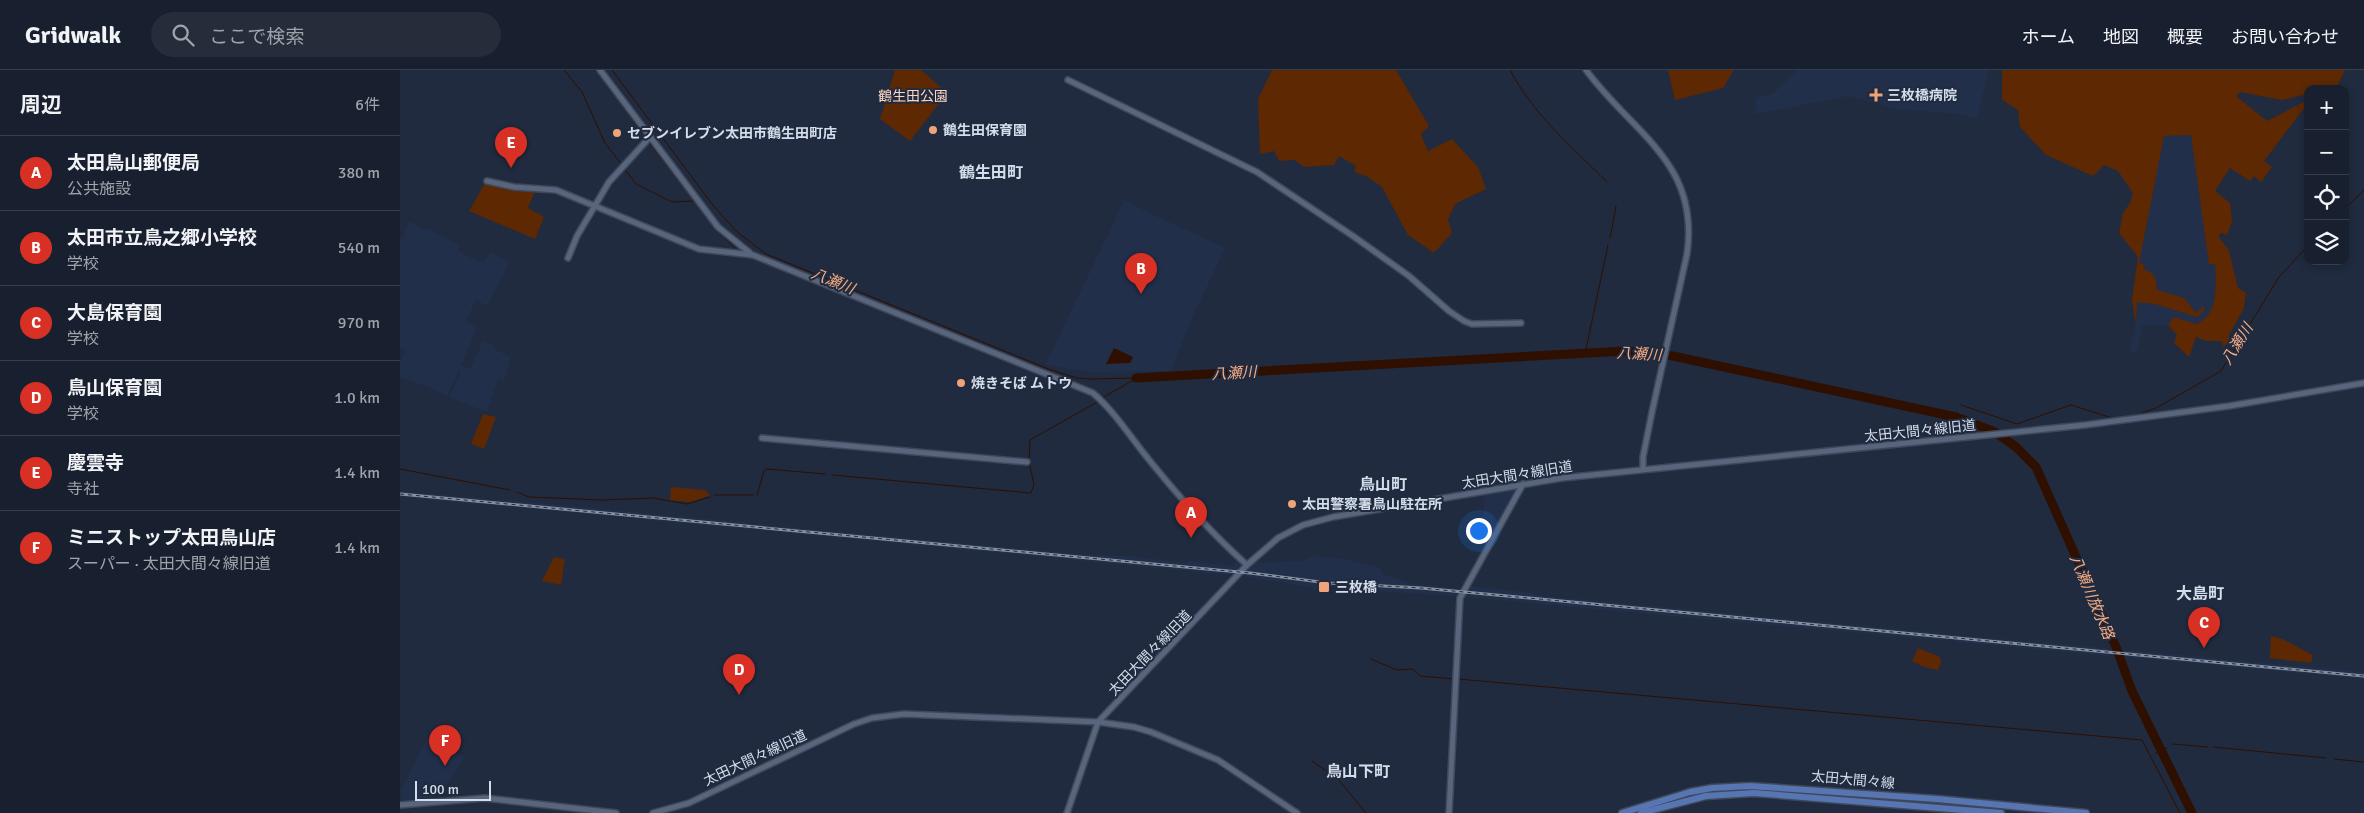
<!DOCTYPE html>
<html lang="ja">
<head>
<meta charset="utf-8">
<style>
	body { margin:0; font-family:Signika,"Noto Sans JP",sans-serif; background:#252d3b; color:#f1f3f6 }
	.controls { position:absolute; right:15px; top:15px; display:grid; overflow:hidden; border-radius:10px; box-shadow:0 2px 8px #0003 }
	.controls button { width:45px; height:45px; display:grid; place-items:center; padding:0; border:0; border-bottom:1px solid #363e4b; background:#18202f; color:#f1f3f6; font:25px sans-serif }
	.scale { position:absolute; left:15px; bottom:12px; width:76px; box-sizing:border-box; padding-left:5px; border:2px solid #d5ddeb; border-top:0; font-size:14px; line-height:18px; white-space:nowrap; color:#d5ddeb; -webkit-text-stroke:4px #202b3f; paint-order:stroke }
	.you { position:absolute; left:1078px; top:460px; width:18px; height:18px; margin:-12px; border:4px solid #fff; border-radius:50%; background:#1a73e8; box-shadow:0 0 0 8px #1a73e833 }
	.badge { display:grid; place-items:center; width:32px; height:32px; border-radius:50%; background:#d93025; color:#fff; font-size:16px; font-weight:700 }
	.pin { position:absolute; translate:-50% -41px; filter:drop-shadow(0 1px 2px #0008) }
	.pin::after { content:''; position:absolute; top:26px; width:18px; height:15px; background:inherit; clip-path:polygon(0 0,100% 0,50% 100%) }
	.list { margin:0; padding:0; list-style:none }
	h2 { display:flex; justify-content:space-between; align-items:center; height:65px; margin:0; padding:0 20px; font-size:21px }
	h2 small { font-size:16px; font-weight:400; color:#9fa3aa }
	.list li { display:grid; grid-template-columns:32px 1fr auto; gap:15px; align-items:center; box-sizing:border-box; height:75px; padding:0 20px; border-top:1px solid #363e4b }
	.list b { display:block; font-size:19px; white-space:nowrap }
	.list p { margin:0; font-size:16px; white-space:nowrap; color:#9fa3aa }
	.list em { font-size:16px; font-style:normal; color:#9fa3aa }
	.icon { flex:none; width:28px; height:28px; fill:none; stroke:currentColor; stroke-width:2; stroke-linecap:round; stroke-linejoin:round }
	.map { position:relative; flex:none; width:1964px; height:743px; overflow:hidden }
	header { display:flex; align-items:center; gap:30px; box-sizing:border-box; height:70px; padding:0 25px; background:#18202f; border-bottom:1px solid #363e4b }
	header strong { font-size:24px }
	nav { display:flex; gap:28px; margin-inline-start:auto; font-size:18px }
	.search { width:350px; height:45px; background:#252d3b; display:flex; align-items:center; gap:12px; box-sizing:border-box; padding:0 18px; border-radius:28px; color:#9fa3aa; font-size:19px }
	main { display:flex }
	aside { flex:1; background:#18202f }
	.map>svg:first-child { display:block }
</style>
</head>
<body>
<header>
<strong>Gridwalk</strong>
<div class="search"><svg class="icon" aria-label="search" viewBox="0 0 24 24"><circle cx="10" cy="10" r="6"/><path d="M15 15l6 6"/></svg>ここで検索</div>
<nav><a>ホーム</a><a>地図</a><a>概要</a><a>お問い合わせ</a></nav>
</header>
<main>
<aside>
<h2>周辺<small>6件</small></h2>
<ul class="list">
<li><span class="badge">A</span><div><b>太田鳥山郵便局</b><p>公共施設</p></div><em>380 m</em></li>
<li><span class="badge">B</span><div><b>太田市立鳥之郷小学校</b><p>学校</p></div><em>540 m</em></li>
<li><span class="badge">C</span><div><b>大島保育園</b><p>学校</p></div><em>970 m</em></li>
<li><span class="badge">D</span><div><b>鳥山保育園</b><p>学校</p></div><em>1.0 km</em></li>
<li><span class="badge">E</span><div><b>慶雲寺</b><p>寺社</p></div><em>1.4 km</em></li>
<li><span class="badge">F</span><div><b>ミニストップ太田鳥山店</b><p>スーパー · 太田大間々線旧道</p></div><em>1.4 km</em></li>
</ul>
</aside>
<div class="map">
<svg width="1964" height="743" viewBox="0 0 1964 743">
	<rect width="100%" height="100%" fill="#202b3f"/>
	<g fill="#222f4a">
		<path d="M 1398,0 L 1589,0 L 1577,49 L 1559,44 L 1495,39 L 1448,26 L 1355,44 L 1356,28 L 1372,24 Z"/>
		<path d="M 1797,62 L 1815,187 L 1816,217 L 1814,233 L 1808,248 L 1797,254 L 1774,247 L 1768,255 L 1743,255 L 1736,283 L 1729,281 L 1736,255 L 1732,230 L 1736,201 L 1759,64 Z"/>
		<path d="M 724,131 L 825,178 L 792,248 L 771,301 L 690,302 L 645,295 Z"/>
		<path d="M 9,151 L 24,159 L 27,158 L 60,175 L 58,180 L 69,187 L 83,192 L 92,182 L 109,193 L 87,236 L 76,230 L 66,251 L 77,258 L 61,295 L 70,299 L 83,271 L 94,275 L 94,279 L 111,287 L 104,311 L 98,309 L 87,342 L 49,327 L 61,302 L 59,301 L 47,326 L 28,317 L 0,307 L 0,292 L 6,280 L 0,277 L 0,167 L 3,168 Z"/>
		<path d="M 1116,417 L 1117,420 L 1087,472 L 1085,454 L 1082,448 L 1084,438 L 1083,423 Z"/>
		<path d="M 0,421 L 110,431 L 110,435 L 109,437 L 0,427 Z"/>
		<path d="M 114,431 L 351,453 L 354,460 L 114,437 Z"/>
		<path d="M 354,454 L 677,484 L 730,486 L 786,493 L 789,491 L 834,496 L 835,491 L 840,496 L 833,505 L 356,460 Z"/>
		<path d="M 915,486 L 946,489 L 977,497 L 982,500 L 981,503 L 1013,514 L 1062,519 L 1055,526 L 973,521 L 928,515 L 927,522 L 909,517 L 842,506 L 855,493 L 901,491 Z"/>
		<path d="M 1070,516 L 1133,523 L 1134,525 L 1549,564 L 1549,571 L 1064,527 Z"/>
		<path d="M 1555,565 L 1707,578 L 1710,586 L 1556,572 Z"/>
		<path d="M 1723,580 L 1817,588 L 1817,595 L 1733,588 L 1726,586 Z"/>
		<path d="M 1820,589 L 1964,602 L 1964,609 L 1820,596 Z"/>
		<path d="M 27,668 L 64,687 L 44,719 L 36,721 L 30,729 L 2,731 L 0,722 Z"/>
	</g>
	<g fill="#5d2802">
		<path d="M 495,0 L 521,0 L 547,23 L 510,71 L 480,49 Z"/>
		<path d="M 872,0 L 996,0 L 1029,56 L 1021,64 L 1028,81 L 1052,69 L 1078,97 L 1086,119 L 1055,134 L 1048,150 L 1052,163 L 1034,183 L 1008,165 L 982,117 L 966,106 L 954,102 L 956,96 L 939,86 L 934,95 L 904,97 L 895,90 L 879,91 L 874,81 L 860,84 L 858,29 Z"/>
		<path d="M 1268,0 L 1334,0 L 1323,18 L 1275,30 Z"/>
		<path d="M 1602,0 L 1945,0 L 1936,19 L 1908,19 L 1908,28 L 1903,25 L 1882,30 L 1840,22 L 1836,26 L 1867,51 L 1908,30 L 1908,33 L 1864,91 L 1872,97 L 1861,112 L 1854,106 L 1850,111 L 1830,98 L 1815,121 L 1830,133 L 1832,151 L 1827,165 L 1820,163 L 1819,167 L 1829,181 L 1838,218 L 1846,223 L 1844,238 L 1829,265 L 1829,272 L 1823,277 L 1822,271 L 1807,271 L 1796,267 L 1789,287 L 1774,273 L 1777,265 L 1768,255 L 1774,247 L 1796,254 C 1819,245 1816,215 1815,194 L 1809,194 L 1791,65 L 1764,66 L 1739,193 L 1745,194 L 1743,199 C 1754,202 1757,209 1757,220 L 1784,228 L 1796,243 L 1805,235 L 1803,242 L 1797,247 L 1755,234 L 1737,232 L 1736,255 L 1732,230 L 1738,187 L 1719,163 L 1723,143 L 1730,133 L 1733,123 L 1718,101 L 1704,95 L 1693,106 L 1646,85 L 1620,57 L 1618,40 L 1602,30 Z"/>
		<path d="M 85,113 L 116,121 L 135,121 L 128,138 L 144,147 L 135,169 L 69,141 Z"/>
		<path d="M 83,344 L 96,347 L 84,379 L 71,374 Z"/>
		<path d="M 271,417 L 305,420 L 310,425 L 291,432 L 270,430 Z"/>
		<path d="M 154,487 L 165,489 L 161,515 L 142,511 Z"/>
		<path d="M 1871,566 L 1882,569 L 1913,585 L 1911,593 L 1870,588 Z"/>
		<path d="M 1518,578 L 1540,587 L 1541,592 L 1538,600 L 1524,597 L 1512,591 Z"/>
	</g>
	<path fill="#2f0f00" d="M 714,278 L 733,287 L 730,293 L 706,294 Z"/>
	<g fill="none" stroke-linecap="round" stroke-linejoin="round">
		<g stroke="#2f0f00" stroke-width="1">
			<path d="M 164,0 L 182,22 L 205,73 L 222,95"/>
			<path d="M 196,0 L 246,68"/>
			<path d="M 212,0 L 312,134 L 337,162 L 366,184 L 651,300 L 677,308 L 691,309 L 736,308"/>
			<path d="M 1110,0 C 1133,44 1172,77 1207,112"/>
			<path d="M 248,71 L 312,154 L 335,178"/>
			<path d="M 224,98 L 236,114 L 272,132 L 293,131"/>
			<path d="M 1945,139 L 1964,120"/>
			<path d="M 1210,168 L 1216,136"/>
			<path d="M 1185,284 L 1208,175"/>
			<path d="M 702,328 L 735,309"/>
			<path d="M 1561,335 L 1617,354 L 1671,335 L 1709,347"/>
			<path d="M 1742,343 L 1756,338 L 1821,301 L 1879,207 L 1908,176"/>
			<path d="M 1556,347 L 1557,342"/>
			<path d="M 0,399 L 110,420"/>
			<path d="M 432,405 L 631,423 L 634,414 L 629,392 L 630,370 L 699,331"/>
			<path d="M 117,422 L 129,427 L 202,430 L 253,428 L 287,434 L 310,427"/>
			<path d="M 314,425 L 353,425"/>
			<path d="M 357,425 L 364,401 L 367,399 L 425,404"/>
			<path d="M 971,589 L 997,600 L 1013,599 L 1020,606 L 1054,609"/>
			<path d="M 1058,609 L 1742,670 L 1780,743"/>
			<path d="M 1772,674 L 1808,677"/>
			<path d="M 1813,677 L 1926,688"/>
			<path d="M 1756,683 L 1767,678"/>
			<path d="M 1934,689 L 1964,692"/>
			<path d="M 912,691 L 938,709 L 966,743"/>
		</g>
		<path stroke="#2f0f00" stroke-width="9" d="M 736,308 L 1225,281 L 1273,286 L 1556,347 L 1595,362 L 1616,377 L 1636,397 L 1716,577 L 1732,621 L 1792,743"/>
		<g stroke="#3e4859" stroke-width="8">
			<g id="minor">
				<path d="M 200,0 L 318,157 L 350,183"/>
				<path d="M 1186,0 C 1233,64 1300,92 1287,184 L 1252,342 L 1243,387 L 1243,399"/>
				<path d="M 668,10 L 857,102 L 953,166 L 1009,206 L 1049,241 L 1064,251 L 1072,254 L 1121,253"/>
				<path d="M 87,111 L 114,117 L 156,120 L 299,179 L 353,185 L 693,323 C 715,342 731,368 750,391 C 780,428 812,464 847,495"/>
				<path d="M 168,188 L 177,166 L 209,112 L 250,67"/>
				<path d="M 362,368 L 627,392"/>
				<path d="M 0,735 L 85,728 L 216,743"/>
				<path d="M 253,743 L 289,733 L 454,654 L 472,648 L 504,644 L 698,652 L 734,657 L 751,662 L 818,690 L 897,743"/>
				<path d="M 667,743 L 698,652 L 847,495 L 878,468 L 903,455 L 933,447 L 1162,408 L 1685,355 L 1829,336 L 1964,313"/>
				<path d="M 1049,743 L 1060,528 L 1123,414"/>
			</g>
		</g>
		<g stroke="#3e4859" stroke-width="9">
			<g id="major">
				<path d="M 1222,743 L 1290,722 L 1312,718 L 1350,716 L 1537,729 L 1686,743"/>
				<path d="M 1241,743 L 1306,726 L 1354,723 L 1601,743"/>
			</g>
		</g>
		<use href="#minor" stroke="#58657d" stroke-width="5"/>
		<use href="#major" stroke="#5675b2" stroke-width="6"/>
		<g stroke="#8690a0" stroke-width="3">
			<path id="rail" d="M 0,424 L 850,503 L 928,513 L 1021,518 L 1964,606"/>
		</g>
		<use href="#rail" stroke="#202b3f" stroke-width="1" stroke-dasharray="4" stroke-linecap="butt"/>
	</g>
	<g fill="#efa378" stroke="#202b3f" stroke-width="2">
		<path d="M1473.5 17.5h5v5h5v5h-5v5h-5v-5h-5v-5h5z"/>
		<circle cx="533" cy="60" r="5"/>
		<circle cx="217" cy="63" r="5"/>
		<circle cx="561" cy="313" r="5"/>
		<circle cx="892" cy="434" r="5"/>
		<rect x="918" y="511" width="12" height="12" rx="2.5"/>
	</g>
	<g text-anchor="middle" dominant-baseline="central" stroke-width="4" stroke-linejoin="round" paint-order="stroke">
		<g font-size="14" font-weight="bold" fill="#d5ddeb" stroke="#202b3f" text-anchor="start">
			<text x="1487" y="25">三枚橋病院</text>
			<text x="543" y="60">鶴生田保育園</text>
			<text x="227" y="63">セブンイレブン太田市鶴生田町店</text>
			<text x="571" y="313">焼きそば ムトウ</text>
			<text x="902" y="434">太田警察署鳥山駐在所</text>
			<text x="935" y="517">三枚橋</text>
		</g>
		<g font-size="14" fill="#fcd5c0" stroke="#202b3f">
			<text x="513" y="26">鶴生田公園</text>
		</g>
		<g font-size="14" fill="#d5ddeb" stroke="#202b3f">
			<text transform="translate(1520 361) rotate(-6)">太田大間々線旧道</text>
			<text transform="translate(1117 405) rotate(-9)">太田大間々線旧道</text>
			<text transform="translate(750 583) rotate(-46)">太田大間々線旧道</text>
			<text transform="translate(355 688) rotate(-25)">太田大間々線旧道</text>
			<text transform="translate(1453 710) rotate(5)">太田大間々線</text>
		</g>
		<g font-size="15" font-style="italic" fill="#f7ab81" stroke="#202b3f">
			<text transform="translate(433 211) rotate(22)">八瀬川</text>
			<text transform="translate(1837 274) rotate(-58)">八瀬川</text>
			<text transform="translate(1239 284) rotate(3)">八瀬川</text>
			<text transform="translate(834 303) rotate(-3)">八瀬川</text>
			<text transform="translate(1692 527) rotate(67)">八瀬川放水路</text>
		</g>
		<g font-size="16" font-weight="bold" fill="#d5ddeb" stroke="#202b3f">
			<text x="591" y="103">鶴生田町</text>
			<text x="983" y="415">鳥山町</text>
			<text x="1800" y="524">大島町</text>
			<text x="958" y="702">鳥山下町</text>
		</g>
	</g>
</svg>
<div class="controls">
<button>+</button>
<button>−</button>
<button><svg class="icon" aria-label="locate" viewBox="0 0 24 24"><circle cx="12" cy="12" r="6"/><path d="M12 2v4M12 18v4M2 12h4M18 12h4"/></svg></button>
<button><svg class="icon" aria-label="layers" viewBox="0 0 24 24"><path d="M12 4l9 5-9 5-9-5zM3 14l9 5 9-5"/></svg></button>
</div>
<div class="scale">100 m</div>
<div class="you"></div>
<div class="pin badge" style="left:791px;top:468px">A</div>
<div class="pin badge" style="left:741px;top:224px">B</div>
<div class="pin badge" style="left:1804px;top:578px">C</div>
<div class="pin badge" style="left:339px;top:625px">D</div>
<div class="pin badge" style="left:111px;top:98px">E</div>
<div class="pin badge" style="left:45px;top:696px">F</div>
</div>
</main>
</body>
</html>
